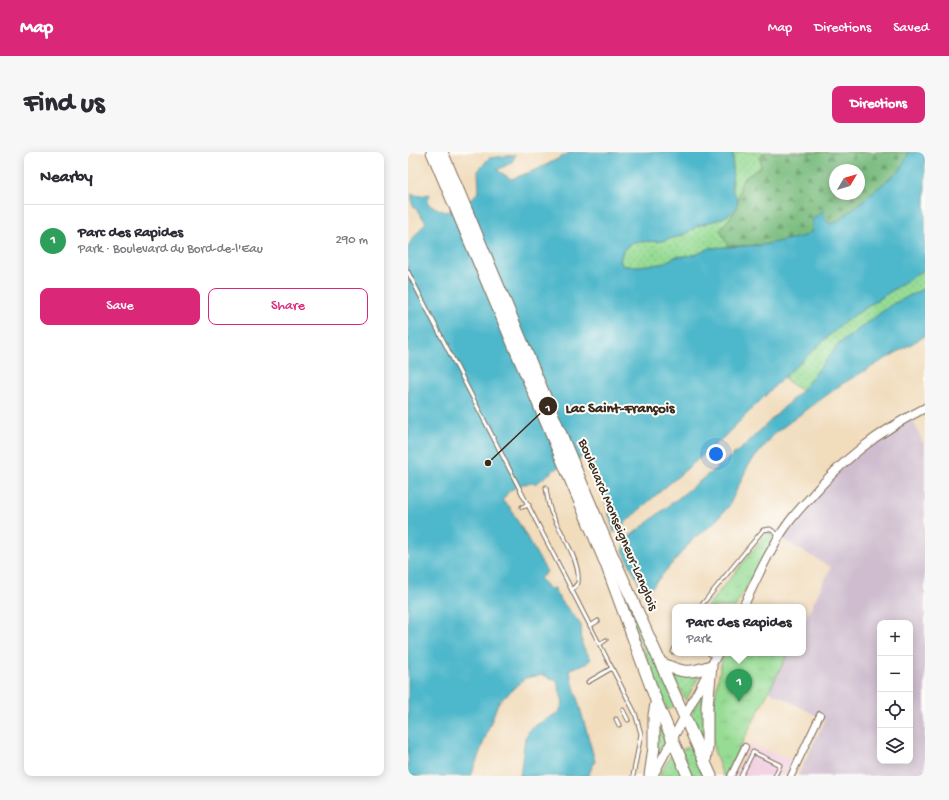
<!DOCTYPE html>
<html lang="en">
<head>
<meta charset="utf-8">
<style>
	body { margin:0; font-family:"Gochi Hand",sans-serif; background:#f7f7f7; color:#2b2b33 }
	.controls { position:absolute; right:12px; bottom:12px; display:grid; overflow:hidden; border-radius:8px; box-shadow:0 2px 10px #0003 }
	.controls button { width:36px; height:36px; display:grid; place-items:center; padding:0; border:0; border-bottom:1px solid #e1e1e2; background:#fff; color:#2b2b33; font:20px sans-serif }
	.compass { position:absolute; left:421px; top:12px; width:36px; height:36px; border-radius:50%; background:#fff; box-shadow:0 2px 10px #0003; rotate:52deg }
	.you { position:absolute; left:308px; top:302px; width:14px; height:14px; margin:-10px; border:3px solid #fff; border-radius:50%; background:#1a73e8; box-shadow:0 0 0 6px #1a73e833 }
	.badge { display:grid; place-items:center; width:26px; height:26px; border-radius:50%; background:#db2777; color:#fff; font-size:13px; font-weight:700 }
	.pin { position:absolute; translate:-50% -33px; filter:drop-shadow(0 1px 2px #0008) }
	.pin::after { content:''; position:absolute; top:21px; width:14px; height:12px; background:inherit; clip-path:polygon(0 0,100% 0,50% 100%) }
	.popup { position:absolute; left:264px; top:452px; width:134px; height:52px; box-sizing:border-box; display:grid; place-content:center; border-radius:8px; background:#fff; filter:drop-shadow(0 1px 3px #0005); font-size:13px; white-space:nowrap; color:#7c7c81 }
	.popup b { font-size:15px; color:#2b2b33 }
	.popup::after { content:''; position:absolute; left:50%; top:100%; margin-left:-8px; border:8px solid transparent; border-top-color:#fff }
	.list { margin:0; padding:0; list-style:none }
	h2 { display:flex; justify-content:space-between; align-items:center; height:52px; margin:0; padding:0 16px; font-size:17px }
	h2 small { font-size:13px; font-weight:400; color:#7c7c81 }
	.list li { display:grid; grid-template-columns:26px 1fr auto; gap:12px; align-items:center; box-sizing:border-box; height:72px; padding:0 16px; border-top:1px solid #e1e1e2 }
	.list b { display:block; font-size:15px; white-space:nowrap }
	.list p { margin:0; font-size:13px; white-space:nowrap; color:#7c7c81 }
	.list em { font-size:13px; font-style:normal; color:#7c7c81 }
	.actions { display:flex; gap:8px; padding:12px 16px }
	.actions a { flex:1; padding:9px 0; border:1px solid #db2777; border-radius:8px; text-align:center; font-size:14px; color:#db2777 }
	.actions .main { background:#db2777; color:#fff }
	.icon { flex:none; width:22px; height:22px; fill:none; stroke:currentColor; stroke-width:2; stroke-linecap:round; stroke-linejoin:round }
	.map { position:relative; flex:none; width:517px; height:624px; overflow:hidden; border-radius:8px }
	header { display:flex; align-items:center; gap:24px; box-sizing:border-box; height:56px; padding:0 20px; background:#db2777; color:#fff }
	header strong { font-size:19px }
	nav { display:flex; gap:22px; margin-inline-start:auto; font-size:14px }
	.intro { display:flex; align-items:center; justify-content:space-between; box-sizing:border-box; height:96px; padding:0 24px }
	h1 { margin:0; font-size:28px }
	.button { padding:10px 18px; border-radius:8px; background:#db2777; color:#fff; font-size:14px; font-weight:700 }
	main { display:flex; gap:24px; padding:0 24px }
	aside { flex:1; background:#fff; border-radius:8px; box-shadow:0 2px 10px #0003 }
	.map>svg:first-child { display:block }
</style>
</head>
<body>
<header>
<strong>Map</strong>
<nav><a>Map</a><a>Directions</a><a>Saved</a></nav>
</header>
<div class="intro"><h1>Find us</h1><a class="button">Directions</a></div>
<main>
<aside>
<h2>Nearby<small></small></h2>
<ul class="list">
<li><span class="badge" style="background:#2e9e5b">1</span><div><b>Parc des Rapides</b><p>Park · Boulevard du Bord-de-l'Eau</p></div><em>290 m</em></li>
</ul>
<div class="actions"><a class="main">Save</a><a>Share</a></div>
</aside>
<div class="map">
<svg width="517" height="624" viewBox="0 0 517 624">
	<defs>
		<pattern id="grass-dots" width="8" height="8" patternUnits="userSpaceOnUse"><rect width="8" height="8" fill="#97dc95"/><path d="M2 2h.1M6 6h.1" fill="none" stroke="#83bd80" stroke-width="1.8" stroke-linecap="round"/></pattern>
		<pattern id="forest-firs" width="22" height="20" patternUnits="userSpaceOnUse"><rect width="22" height="20" fill="#79bc7e"/><path d="M5 1l3.5 6h-7zM16 11l3.5 6h-7z" fill="#649967"/></pattern>
		<pattern id="park-tufts" width="24" height="20" patternUnits="userSpaceOnUse"><rect width="24" height="20" fill="#97dc95"/><path d="M3 7l-1-3M5 7V3M7 7l1-3M15 17l-1-3M17 17v-4M19 17l1-3" fill="none" stroke="#83bd80"/></pattern>
	</defs>
	<rect width="100%" height="100%" fill="#fdfcf7"/>
	<filter id="ink" filterUnits="userSpaceOnUse"><feTurbulence type="fractalNoise" baseFrequency=".025" numOctaves="2"/><feDisplacementMap in="SourceGraphic" scale="8" xChannelSelector="R" yChannelSelector="G"/><feConvolveMatrix kernelMatrix="1 2 1 2 8 2 1 2 1" color-interpolation-filters="sRGB"/></filter>
	<filter id="wash" filterUnits="userSpaceOnUse"><feTurbulence type="fractalNoise" baseFrequency=".012" numOctaves="4" result="noise"/><feDisplacementMap in="SourceGraphic" scale="16" xChannelSelector="R" yChannelSelector="G"/><feGaussianBlur stdDeviation="0.9" result="paint"/><feColorMatrix in="noise" values="0 0 0 0 0 0 0 0 0 0 0 0 0 0 0 0 0 1.4 0 .05"/><feComposite in="paint" operator="in"/></filter>
	<g filter="url(#wash)">
		<rect width="100%" height="100%" fill="#f1dcbc"/>
		<path fill="#f2cfe1" d="M 342,592 L 384,608 L 376,624 L 326,624 Z"/>
		<path fill="#cfbdcf" fill-rule="evenodd" d="M 503,263 L 517,296 L 517,624 L 390,624 L 417,568 L 361,539 L 380,501 L 395,501 L 395,472 L 423,415 L 375,388 L 400,348 L 419,326 ZM 472,471 L 502,471 L 502,609 L 472,609 Z"/>
		<g fill="url(#grass-dots)" stroke="#69835a" fill-rule="evenodd">
			<path d="M 325,0 L 501,0 L 430,69 L 354,93 L 302,96 L 287,103 L 267,105 L 253,112 L 228,114 L 215,114 L 212,109 L 215,98 L 224,90 L 254,89 L 275,83 L 289,74 L 315,66 L 330,49 L 324,37 ZM 427,18 L 451,18 L 451,42 L 427,42 Z"/>
			<path d="M 517,117 L 517,136 L 483,153 L 431,192 L 394,239 L 375,226 L 436,170 Z"/>
			<path d="M 218,445 L 268,554 L 259,558 L 216,447 Z"/>
			<path d="M 262,518 L 293,520 L 278,549 Z"/>
			<path d="M 300,530 L 297,595 L 283,563 Z"/>
			<path d="M 251,571 L 257,590 L 246,612 Z"/>
			<path d="M 283,594 L 297,624 L 285,624 L 273,598 Z"/>
			<path d="M 265,600 L 276,624 L 251,624 Z"/>
		</g>
		<path fill="url(#forest-firs)" stroke="#5a734e" fill-rule="evenodd" d="M 356,0 L 501,0 L 493,17 L 430,69 L 422,72 L 417,66 L 416,58 C 413,65 409,74 403,80 C 388,93 340,94 320,94 L 312,78 L 327,59 L 334,28 L 353,15 L 352,6 ZM 427,18 L 451,18 L 451,42 L 427,42 Z"/>
		<g fill="url(#park-tufts)" stroke="#69835a">
			<path d="M 359,381 L 363,381 L 366,387 L 327,455 L 299,455 Z"/>
			<path d="M 317,501 L 380,502 L 317,624 L 315,624 L 306,598 L 304,578 L 307,544 L 314,507 Z"/>
		</g>
		<g fill="#4eb7cb" stroke="#447074">
			<path d="M 163,0 L 325,0 L 324,37 L 330,49 L 327,59 L 315,66 L 289,74 L 275,83 L 254,89 L 224,90 L 215,98 L 212,109 L 215,114 L 228,114 L 253,112 L 267,105 L 287,103 L 302,96 L 354,93 L 397,84 L 404,79 L 404,68 L 416,58 L 417,66 L 422,72 L 430,69 L 493,17 L 501,0 L 517,0 L 517,117 L 436,170 L 375,226 L 316,285 L 240,350 L 206,381 L 194,336 L 176,305 L 150,315 L 129,331 L 114,332 L 101,339 L 94,349 L 101,354 L 139,420 L 132,426 L 141,437 L 147,436 L 148,442 L 173,473 L 174,493 L 183,507 L 178,512 L 161,517 L 187,609 L 180,624 L 112,624 L 117,586 L 123,576 L 151,560 L 155,551 L 149,529 L 135,523 L 117,526 L 90,551 L 63,624 L 0,624 L 0,96 L 3,89 L 18,70 L 4,52 L 4,42 L 12,44 L 21,42 L 20,52 L 37,60 L 54,56 L 71,39 L 70,19 L 81,6 L 108,3 L 103,11 L 89,18 L 103,27 L 128,18 Z"/>
			<path d="M 517,136 L 517,184 L 434,232 L 367,281 L 340,314 L 321,354 L 305,372 L 286,386 L 237,443 L 215,399 L 221,385 L 335,295 L 393,239 L 431,192 L 483,153 Z"/>
		</g>
	</g>
	<g filter="url(#ink)">
		<g fill="none" stroke-linecap="round" stroke-linejoin="round">
			<g stroke="#7b6855" stroke-width="5">
				<g id="service">
					<path d="M 0,120 L 227,561 L 233,582 L 225,624"/>
					<path d="M 138,335 C 139,344 140,352 143,360 C 152,380 173,409 170,431 L 164,438"/>
					<path d="M 114,355 L 121,353"/>
					<path d="M 292,455 L 355,378 L 362,377 L 372,384"/>
					<path d="M 182,474 L 190,469"/>
					<path d="M 192,492 L 198,488"/>
					<path d="M 265,500 L 267,496"/>
					<path d="M 301,501 L 307,506"/>
					<path d="M 180,530 L 204,516"/>
					<path d="M 215,558 L 220,568"/>
					<path d="M 208,567 L 211,573"/>
					<path d="M 333,624 L 345,600 L 372,613 L 367,624"/>
				</g>
			</g>
			<g stroke="#7b6855" stroke-width="8">
				<g id="minor">
					<path d="M 323,624 L 337,595"/>
					<path d="M 383,624 L 412,563"/>
				</g>
			</g>
			<g stroke="#7b6855" stroke-width="10">
				<g id="tertiary">
					<path d="M 335,455 C 349,426 362,396 381,370 C 387,362 394,354 401,347 C 435,307 470,280 517,256"/>
					<path d="M 245,624 L 310,501"/>
				</g>
			</g>
			<g stroke="#7b6855" stroke-width="13">
				<g id="trunk">
					<path d="M 24,0 L 198,412 L 249,551 L 280,624"/>
					<path d="M 34,0 L 198,389 L 303,624"/>
					<path d="M 253,511 C 275,521 280,522 303,514 L 299,554 L 299,596 L 297,608"/>
					<path d="M 242,624 L 246,595 L 246,563 L 248,552"/>
				</g>
			</g>
			<use href="#service" stroke="#fff" stroke-width="3"/>
			<use href="#minor" stroke="#fff" stroke-width="6"/>
			<use href="#tertiary" stroke="#fff" stroke-width="8"/>
			<use href="#trunk" stroke="#fff" stroke-width="11"/>
		</g>
	</g>
	<g text-anchor="middle" dominant-baseline="central" stroke-width="4" stroke-linejoin="round" paint-order="stroke">
		<g font-size="14" fill="#3b2a1e" stroke="#fdfcf7">
			<text transform="translate(209 373) rotate(67)">Boulevard Monseigneur-Langlois</text>
		</g>
	</g>
	<path fill="none" stroke="#3b2a1e" stroke-width="1.5" d="M80 311L140 254"/>
	<g fill="#3b2a1e" stroke="#fdfcf7" stroke-width="1.5">
		<circle cx="80" cy="311" r="4"/>
		<circle cx="140" cy="254" r="10"/>
	</g>
	<g font-size="12" text-anchor="middle" font-weight="bold" fill="#fff">
		<text x="140" y="259">1</text>
	</g>
	<g font-size="15" text-anchor="middle" font-weight="bold" fill="#3b2a1e" stroke="#fdfcf7" stroke-width="4" stroke-linejoin="round" paint-order="stroke">
		<text x="212" y="260">Lac Saint-François</text>
	</g>
</svg>
<div class="controls">
<button>+</button>
<button>−</button>
<button><svg class="icon" aria-label="locate" viewBox="0 0 24 24"><circle cx="12" cy="12" r="6"/><path d="M12 2v4M12 18v4M2 12h4M18 12h4"/></svg></button>
<button><svg class="icon" aria-label="layers" viewBox="0 0 24 24"><path d="M12 4l9 5-9 5-9-5zM3 14l9 5 9-5"/></svg></button>
</div>
<svg class="compass" viewBox="-18 -18 36 36"><path d="M0-13l5 13h-10z" fill="#e53935"/><path d="M0 13l5-13h-10z" fill="#7c7c81"/></svg>
<div class="you"></div>
<div class="pin badge" style="left:331px;top:550px;background:#2e9e5b">1</div>
<div class="popup"><b>Parc des Rapides</b>Park</div>
</div>
</main>
</body>
</html>
